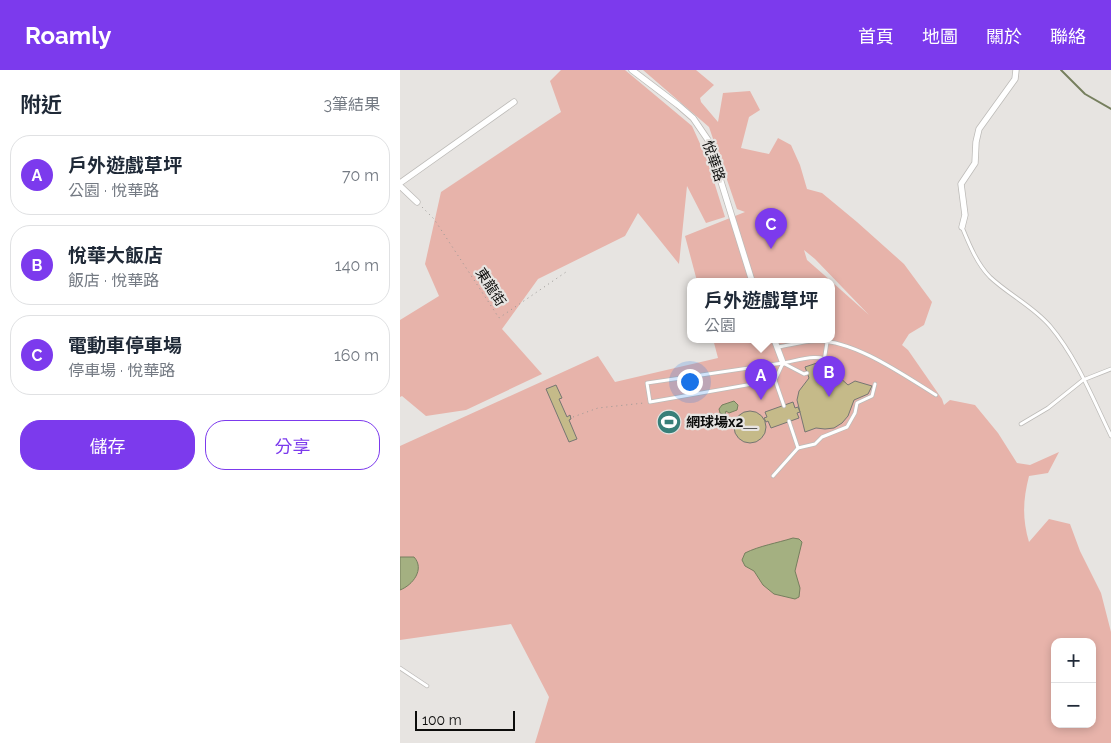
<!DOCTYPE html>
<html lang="zh-TW">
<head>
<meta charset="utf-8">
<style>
	body { margin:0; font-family:Raleway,"Noto Sans TC",sans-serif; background:#f6f6f7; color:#1f2937 }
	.controls { position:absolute; right:15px; bottom:15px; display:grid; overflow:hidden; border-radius:10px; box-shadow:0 2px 8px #0003 }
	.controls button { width:45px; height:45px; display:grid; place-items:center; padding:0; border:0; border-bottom:1px solid #e0e1e3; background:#fff; color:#1f2937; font:25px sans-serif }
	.scale { position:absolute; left:15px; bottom:12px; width:100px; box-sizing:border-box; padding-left:5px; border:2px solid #0c0c0b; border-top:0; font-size:14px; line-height:18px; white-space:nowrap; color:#0c0c0b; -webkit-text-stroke:4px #e7e4e1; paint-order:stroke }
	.you { position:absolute; left:289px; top:311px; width:18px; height:18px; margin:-12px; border:4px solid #fff; border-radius:50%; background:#1a73e8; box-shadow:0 0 0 8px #1a73e833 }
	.badge { display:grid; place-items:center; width:32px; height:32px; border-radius:50%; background:#7c3aed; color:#fff; font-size:16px; font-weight:700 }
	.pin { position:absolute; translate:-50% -41px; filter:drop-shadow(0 1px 2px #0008) }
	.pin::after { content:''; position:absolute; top:26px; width:18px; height:15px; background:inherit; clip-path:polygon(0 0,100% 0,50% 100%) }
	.popup { position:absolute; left:287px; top:208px; width:148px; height:65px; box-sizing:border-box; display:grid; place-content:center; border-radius:10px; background:#fff; filter:drop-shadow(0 1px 4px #0005); font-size:16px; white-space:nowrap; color:#747a83 }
	.popup b { font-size:19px; color:#1f2937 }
	.popup::after { content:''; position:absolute; left:50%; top:100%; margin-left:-10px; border:10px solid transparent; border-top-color:#fff }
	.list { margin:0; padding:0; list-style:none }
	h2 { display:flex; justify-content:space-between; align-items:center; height:65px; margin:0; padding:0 20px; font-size:21px }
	h2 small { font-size:16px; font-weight:400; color:#747a83 }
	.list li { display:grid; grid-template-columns:32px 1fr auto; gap:15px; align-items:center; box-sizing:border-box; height:80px; margin:0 10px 10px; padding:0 10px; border:1px solid #e0e1e3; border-radius:20px }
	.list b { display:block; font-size:19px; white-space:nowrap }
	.list p { margin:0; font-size:16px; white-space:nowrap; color:#747a83 }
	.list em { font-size:16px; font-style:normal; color:#747a83 }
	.actions { display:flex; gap:10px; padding:15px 20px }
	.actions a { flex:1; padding:11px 0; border:1px solid #7c3aed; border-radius:20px; text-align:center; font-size:18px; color:#7c3aed }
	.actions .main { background:#7c3aed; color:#fff }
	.map { position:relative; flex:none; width:711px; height:673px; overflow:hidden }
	header { display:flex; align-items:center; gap:30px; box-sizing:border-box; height:70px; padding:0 25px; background:#7c3aed; color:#fff }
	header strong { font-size:24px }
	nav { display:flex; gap:28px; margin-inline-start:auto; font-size:18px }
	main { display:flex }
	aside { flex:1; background:#fff }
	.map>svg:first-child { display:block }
</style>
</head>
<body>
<header>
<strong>Roamly</strong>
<nav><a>首頁</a><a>地圖</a><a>關於</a><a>聯絡</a></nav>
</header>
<main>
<aside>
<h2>附近<small>3筆結果</small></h2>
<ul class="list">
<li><span class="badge">A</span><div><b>戶外遊戲草坪</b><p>公園 · 悅華路</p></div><em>70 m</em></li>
<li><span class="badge">B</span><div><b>悅華大飯店</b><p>飯店 · 悅華路</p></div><em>140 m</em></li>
<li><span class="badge">C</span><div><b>電動車停車場</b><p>停車場 · 悅華路</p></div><em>160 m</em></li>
</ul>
<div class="actions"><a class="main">儲存</a><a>分享</a></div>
</aside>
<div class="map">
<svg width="711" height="673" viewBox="0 0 711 673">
	<rect width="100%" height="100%" fill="#e7e4e1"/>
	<g fill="#e7b3aa" fill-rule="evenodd">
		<path d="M 161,0 L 225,0 L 292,56 L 307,89 L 325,147 L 306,153 L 287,116 L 279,194 L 238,143 L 225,166 L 138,209 L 102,259 L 142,304 L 66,340 L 26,346 L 2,326 L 0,327 L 0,250 L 39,226 L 25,194 L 41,122 L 161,42 L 150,11 Z"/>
		<path d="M 243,0 L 296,0 L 314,15 L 300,28 L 301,32 L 318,52 L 323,23 L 350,21 L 360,40 L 349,47 L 341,78 L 369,84 L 378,68 L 391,75 L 400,95 L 407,119 L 422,123 L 457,152 L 504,194 L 532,232 L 524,255 L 509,264 L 502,275 L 508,280 L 542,329 L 544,335 L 550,330 L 575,335 L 598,363 L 617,393 L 630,395 L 659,382 L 648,403 L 629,406 C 623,430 622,448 629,472 L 649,449 L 670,454 L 680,481 L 701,523 L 711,562 L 711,673 L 135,673 L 149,627 L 111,554 L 0,570 L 0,376 L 198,286 L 215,312 L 318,288 L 313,269 L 431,269 L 431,211 L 469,245 L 415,189 L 404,180 L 407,190 L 431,211 L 297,211 L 285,166 L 345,142 L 337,139 L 309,57 ZM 655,572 L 692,572 L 692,654 L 655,654 Z"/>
	</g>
	<g fill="#a4b081" stroke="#767f5e">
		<path d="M 334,331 L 338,335 L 337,340 L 329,343 L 326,341 L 325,345 L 320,343 L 319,339 L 322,335 Z"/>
		<path d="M 393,468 L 399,469 L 402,472 L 395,501 L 400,518 L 399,527 L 395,529 L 374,524 L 363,515 L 354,501 L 345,496 L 342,490 L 345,483 C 359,476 377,473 393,468 Z"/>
		<path d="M 0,487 L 14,487 C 25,499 13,515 0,520 Z"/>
	</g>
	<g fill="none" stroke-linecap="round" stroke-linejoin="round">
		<path stroke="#767f5e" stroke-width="2" d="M 661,0 L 685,24 L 711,39"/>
	</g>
	<g fill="#c5ba89" stroke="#767672">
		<path d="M 417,293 L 421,303 L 438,306 L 448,315 L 455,311 L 472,316 L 468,324 L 454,330 L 448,346 L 442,353 L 434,358 L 425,359 L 416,358 L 405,362 L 397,330 L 399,321 L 409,308 L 405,297 Z"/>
		<path d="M 156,315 L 162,328 L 159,329 L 167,347 L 170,345 L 171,349 L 169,350 L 177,369 L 169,372 L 146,319 Z"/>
		<path d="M 393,332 L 395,338 L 398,337 L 400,342 L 397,343 L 399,348 L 371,358 L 368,351 L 366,352 L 364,348 L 367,347 L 365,342 Z"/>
		<circle cx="350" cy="357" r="16"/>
	</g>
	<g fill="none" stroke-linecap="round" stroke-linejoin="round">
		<g stroke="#bdbbb8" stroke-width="4.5">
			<g id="lane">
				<path d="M 562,157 C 569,174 577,194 590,207 C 609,225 633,236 650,256 C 677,288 693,329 711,366"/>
				<path d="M 378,277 C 391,275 404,271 416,271 C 453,269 505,306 536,325"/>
				<path d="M 420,299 L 423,298 L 427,272"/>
				<path d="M 375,310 L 250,332 L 247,313 L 383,293 L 404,304 L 407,303"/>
				<path d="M 384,336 L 375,310 L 383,293 C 400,290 417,283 433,292"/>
				<path d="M 389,351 L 398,378 L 415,374 L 422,367 L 447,357 L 455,343 L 457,333 L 472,326 L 475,314"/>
				<path d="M 621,354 L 648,338 L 683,310 L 711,299"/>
				<path d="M 373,406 L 398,378"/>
				<path d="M 0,598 L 27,616"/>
			</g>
		</g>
		<g stroke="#bdbbb8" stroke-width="7">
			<g id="street">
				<path d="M 232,0 L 278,35 L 293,48 L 308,70 L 352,211"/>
				<path d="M 0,113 L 114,32"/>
				<path d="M 0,116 L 17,132"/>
				<path d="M 562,157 L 565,145 L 561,114 L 575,93 L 576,72 L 579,59 L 615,9 L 616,0"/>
				<path d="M 374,269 L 383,293"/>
			</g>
		</g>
		<g stroke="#999794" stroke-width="1" stroke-dasharray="1 4" stroke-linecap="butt">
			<path d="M 22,137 L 34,149 L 99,248 L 166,202"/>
			<path d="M 173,347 L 198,338 L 244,333"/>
		</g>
		<use href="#lane" stroke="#fff" stroke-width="3"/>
		<use href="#street" stroke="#fff" stroke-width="5.5"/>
	</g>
	<defs>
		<g id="stadium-disc" transform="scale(1.25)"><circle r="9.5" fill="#387f79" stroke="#e7e4e1"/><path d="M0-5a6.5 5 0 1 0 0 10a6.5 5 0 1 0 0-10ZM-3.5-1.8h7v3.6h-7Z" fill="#fff"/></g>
	</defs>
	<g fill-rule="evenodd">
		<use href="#stadium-disc" x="269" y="352"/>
	</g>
	<g text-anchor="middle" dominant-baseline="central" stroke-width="4.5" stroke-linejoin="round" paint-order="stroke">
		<g font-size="14" fill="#0c0c0b" stroke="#e7e4e1">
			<text transform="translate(314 91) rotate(71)">悅華路</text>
			<text transform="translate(91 217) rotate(57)">東龍街</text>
		</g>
		<g font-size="14" font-weight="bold" fill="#0c0c0b" stroke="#e7e4e1" text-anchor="start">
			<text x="286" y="352">網球場x2＿</text>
		</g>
	</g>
</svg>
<div class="controls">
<button>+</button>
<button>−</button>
</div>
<div class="scale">100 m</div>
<div class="you"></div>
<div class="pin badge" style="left:361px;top:330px">A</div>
<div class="popup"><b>戶外遊戲草坪</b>公園</div>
<div class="pin badge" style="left:429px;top:327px">B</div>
<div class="pin badge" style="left:371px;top:179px">C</div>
</div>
</main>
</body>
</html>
